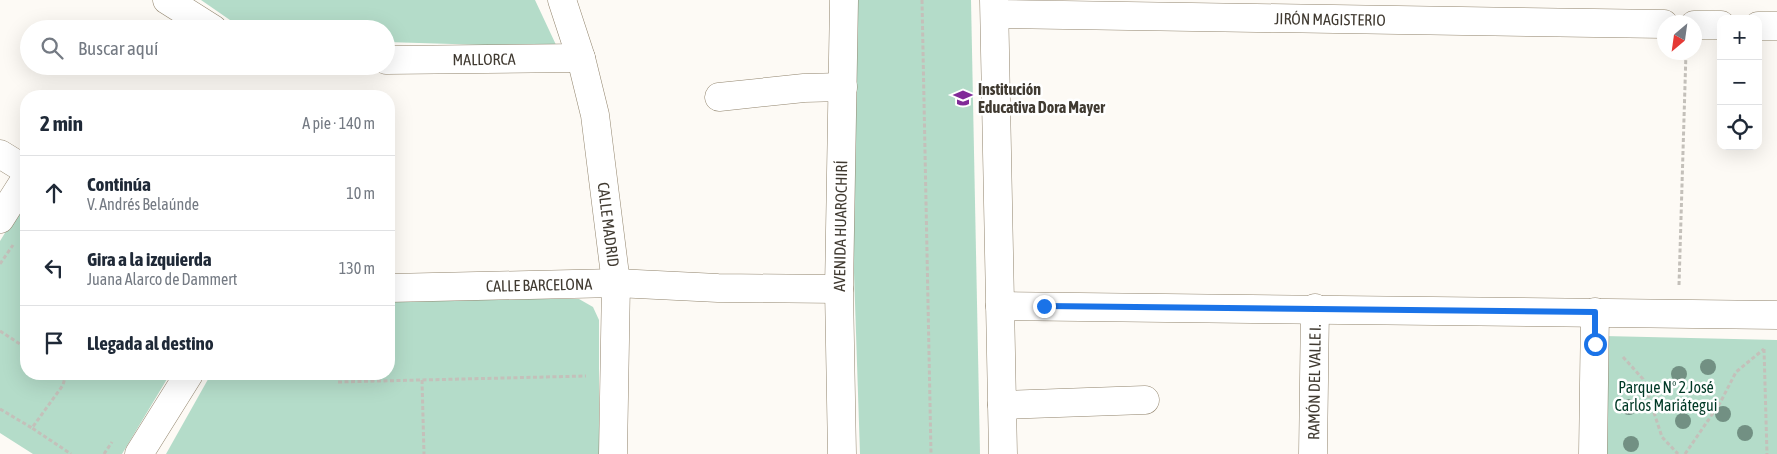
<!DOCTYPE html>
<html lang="es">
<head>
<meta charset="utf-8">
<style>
	body { margin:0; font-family:"Asap Condensed",sans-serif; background:#f2f2f3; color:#1f2937 }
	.controls { position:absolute; right:15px; top:15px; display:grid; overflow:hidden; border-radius:10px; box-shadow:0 5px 20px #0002 }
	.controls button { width:45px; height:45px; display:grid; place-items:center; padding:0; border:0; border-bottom:1px solid #e0e1e3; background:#fff; color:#1f2937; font:25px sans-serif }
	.compass { position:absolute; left:1657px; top:15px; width:45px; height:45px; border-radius:50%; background:#fff; box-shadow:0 5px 20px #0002; rotate:209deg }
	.stop { position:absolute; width:15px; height:15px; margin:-11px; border:4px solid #1a73e8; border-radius:50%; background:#fff }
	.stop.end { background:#1a73e8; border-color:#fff; box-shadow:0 1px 5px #0008 }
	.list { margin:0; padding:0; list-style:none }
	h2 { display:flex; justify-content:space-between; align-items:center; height:65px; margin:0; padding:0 20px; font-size:21px }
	h2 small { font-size:16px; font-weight:400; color:#747a83 }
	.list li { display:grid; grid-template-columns:32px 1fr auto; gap:15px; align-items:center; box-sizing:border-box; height:75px; padding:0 20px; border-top:1px solid #e0e1e3 }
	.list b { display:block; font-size:19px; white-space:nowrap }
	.list p { margin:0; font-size:16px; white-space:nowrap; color:#747a83 }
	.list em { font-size:16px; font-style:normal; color:#747a83 }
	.icon { flex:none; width:28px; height:28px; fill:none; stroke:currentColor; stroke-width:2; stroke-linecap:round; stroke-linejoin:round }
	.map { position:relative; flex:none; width:1777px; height:454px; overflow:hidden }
	.search { position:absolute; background:#fff; box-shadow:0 5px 20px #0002; left:20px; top:20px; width:375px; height:55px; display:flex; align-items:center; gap:12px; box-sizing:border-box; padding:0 18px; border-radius:28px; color:#747a83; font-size:19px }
	.panel { position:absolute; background:#fff; box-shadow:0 5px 20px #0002; left:20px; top:90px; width:375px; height:290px; border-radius:20px }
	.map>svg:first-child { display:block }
</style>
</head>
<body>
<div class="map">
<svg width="1777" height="454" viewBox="0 0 1777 454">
	<rect width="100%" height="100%" fill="#fdfaf5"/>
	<g fill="#b4dcc9">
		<path d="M 201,0 L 535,0 L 557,47 L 386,42 L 386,29 L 243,29 Z"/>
		<path d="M 845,0 L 971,0 L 980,454 L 860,454 Z"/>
		<path d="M 26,204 L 26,374 L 170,374 L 122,454 L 33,454 L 0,433 L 0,241 L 21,207 Z"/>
		<path d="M 389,299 L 579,299 L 593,307 L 599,320 L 599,454 L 166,454 L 211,374 L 389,374 Z"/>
		<path d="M 1604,336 L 1777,340 L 1777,454 L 1603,454 Z"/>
	</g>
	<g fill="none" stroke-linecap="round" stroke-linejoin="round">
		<g stroke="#92856e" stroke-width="29">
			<g id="minor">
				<path d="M 167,0 L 213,29"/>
				<path id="s1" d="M 562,0 L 581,58 L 595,115 L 616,283 L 613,454"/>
				<path id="s2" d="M 995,14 L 1664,24"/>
				<path d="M 1694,25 L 1721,25"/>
				<path d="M 1758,26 L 1777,26"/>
				<path id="s3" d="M 386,60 L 581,58"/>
				<path d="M 719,97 L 804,88 L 843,87"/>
				<path d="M 0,154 L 26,170"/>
				<path d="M 0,219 L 26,178"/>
				<path id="s4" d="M 389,288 L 616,283 L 718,288 L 839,289"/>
				<path d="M 1000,306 L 1777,315"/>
				<path d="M 1002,405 L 1145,400"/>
				<path d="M 139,454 L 189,374"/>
				<path id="s5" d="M 1313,454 L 1315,308"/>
				<path d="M 1593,454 L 1595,312"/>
			</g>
		</g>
		<g stroke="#92856e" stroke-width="29">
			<g id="major">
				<path d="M 994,0 L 1003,454"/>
				<path id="s6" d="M 842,454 L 839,289 L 844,0"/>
			</g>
		</g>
		<g stroke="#c4c0ba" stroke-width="3" stroke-dasharray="4 2.5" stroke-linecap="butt">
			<path d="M 922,0 L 931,454"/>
			<path d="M 0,264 L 13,245"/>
			<path d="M 1679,285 L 1686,52"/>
			<path d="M 0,331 L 26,348"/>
			<path d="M 1764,349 L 1767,454"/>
			<path d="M 1623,357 L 1643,379 L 1662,437 L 1678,454"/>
			<path d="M 66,374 L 63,385 L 32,428 L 71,454"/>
			<path d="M 145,374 L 152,378"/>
			<path d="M 422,380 L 424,454"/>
			<path d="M 338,382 L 586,376"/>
			<path d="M 0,409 L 32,428"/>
			<path d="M 104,454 L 112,442"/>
			<path d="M 1685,454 L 1720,403 L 1736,372 L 1764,349"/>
		</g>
		<use href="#minor" stroke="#fff" stroke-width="28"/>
		<use href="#major" stroke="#fff" stroke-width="28"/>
	</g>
	<g fill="#729083">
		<circle cx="1708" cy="367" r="8"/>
		<circle cx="1679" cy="374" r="8"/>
		<circle cx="1629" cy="407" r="8"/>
		<circle cx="1723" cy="414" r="8"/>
		<circle cx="1683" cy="421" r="8"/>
		<circle cx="1745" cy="433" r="8"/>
		<circle cx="1631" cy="444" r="8"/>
	</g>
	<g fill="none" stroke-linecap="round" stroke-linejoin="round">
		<path stroke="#1a73e8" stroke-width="6" d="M 1044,306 L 1595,312 L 1595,344"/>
	</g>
	<defs>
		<g id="school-bare" transform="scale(1.5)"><path d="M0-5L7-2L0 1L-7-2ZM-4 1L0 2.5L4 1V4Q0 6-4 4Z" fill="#812a98" stroke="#fff" stroke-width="2.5" paint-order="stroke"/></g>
	</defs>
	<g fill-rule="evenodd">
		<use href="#school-bare" x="963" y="98"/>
	</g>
	<g text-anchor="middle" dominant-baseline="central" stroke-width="5" stroke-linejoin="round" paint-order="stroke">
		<g font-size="16" fill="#403a31" stroke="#fff">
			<text stroke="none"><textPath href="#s2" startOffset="335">JIRÓN MAGISTERIO</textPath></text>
			<text stroke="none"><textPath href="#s3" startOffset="98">MALLORCA</textPath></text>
			<text stroke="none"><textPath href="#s1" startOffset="230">CALLE MADRID</textPath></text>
			<text stroke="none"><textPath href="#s6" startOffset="228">AVENIDA HUAROCHIRÍ</textPath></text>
			<text stroke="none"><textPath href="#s4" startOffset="150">CALLE BARCELONA</textPath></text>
			<text stroke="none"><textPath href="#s5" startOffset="72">RAMÓN DEL VALLE I.</textPath></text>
		</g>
		<g font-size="16" font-weight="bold" fill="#403a31" stroke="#fff" text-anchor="start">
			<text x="978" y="89">Institución<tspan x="978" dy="18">Educativa Dora Mayer</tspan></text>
		</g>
		<g font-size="16" fill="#003926" stroke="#fff">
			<text x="1666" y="387">Parque Nº 2 José<tspan x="1666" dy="18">Carlos Mariátegui</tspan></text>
		</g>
	</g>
</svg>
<div class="controls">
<button>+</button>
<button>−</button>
<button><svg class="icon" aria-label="locate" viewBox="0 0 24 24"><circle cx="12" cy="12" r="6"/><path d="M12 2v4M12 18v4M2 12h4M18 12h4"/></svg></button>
</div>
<svg class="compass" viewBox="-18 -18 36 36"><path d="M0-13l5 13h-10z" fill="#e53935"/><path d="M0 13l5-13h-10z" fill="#747a83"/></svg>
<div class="stop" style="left:1595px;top:344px"></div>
<div class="stop end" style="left:1044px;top:306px"></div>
<div class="search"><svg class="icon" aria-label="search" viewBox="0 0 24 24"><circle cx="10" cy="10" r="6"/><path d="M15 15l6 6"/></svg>Buscar aquí</div>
<section class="panel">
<h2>2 min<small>A pie · 140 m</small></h2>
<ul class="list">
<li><svg class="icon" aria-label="ahead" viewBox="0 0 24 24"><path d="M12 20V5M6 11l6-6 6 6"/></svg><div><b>Continúa</b><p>V. Andrés Belaúnde</p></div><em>10 m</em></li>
<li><svg class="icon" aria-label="left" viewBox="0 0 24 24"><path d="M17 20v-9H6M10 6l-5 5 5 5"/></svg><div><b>Gira a la izquierda</b><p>Juana Alarco de Dammert</p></div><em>130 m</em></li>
<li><svg class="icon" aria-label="arrive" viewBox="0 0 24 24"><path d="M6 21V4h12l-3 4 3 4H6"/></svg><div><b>Llegada al destino</b></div></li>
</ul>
</section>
</div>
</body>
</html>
